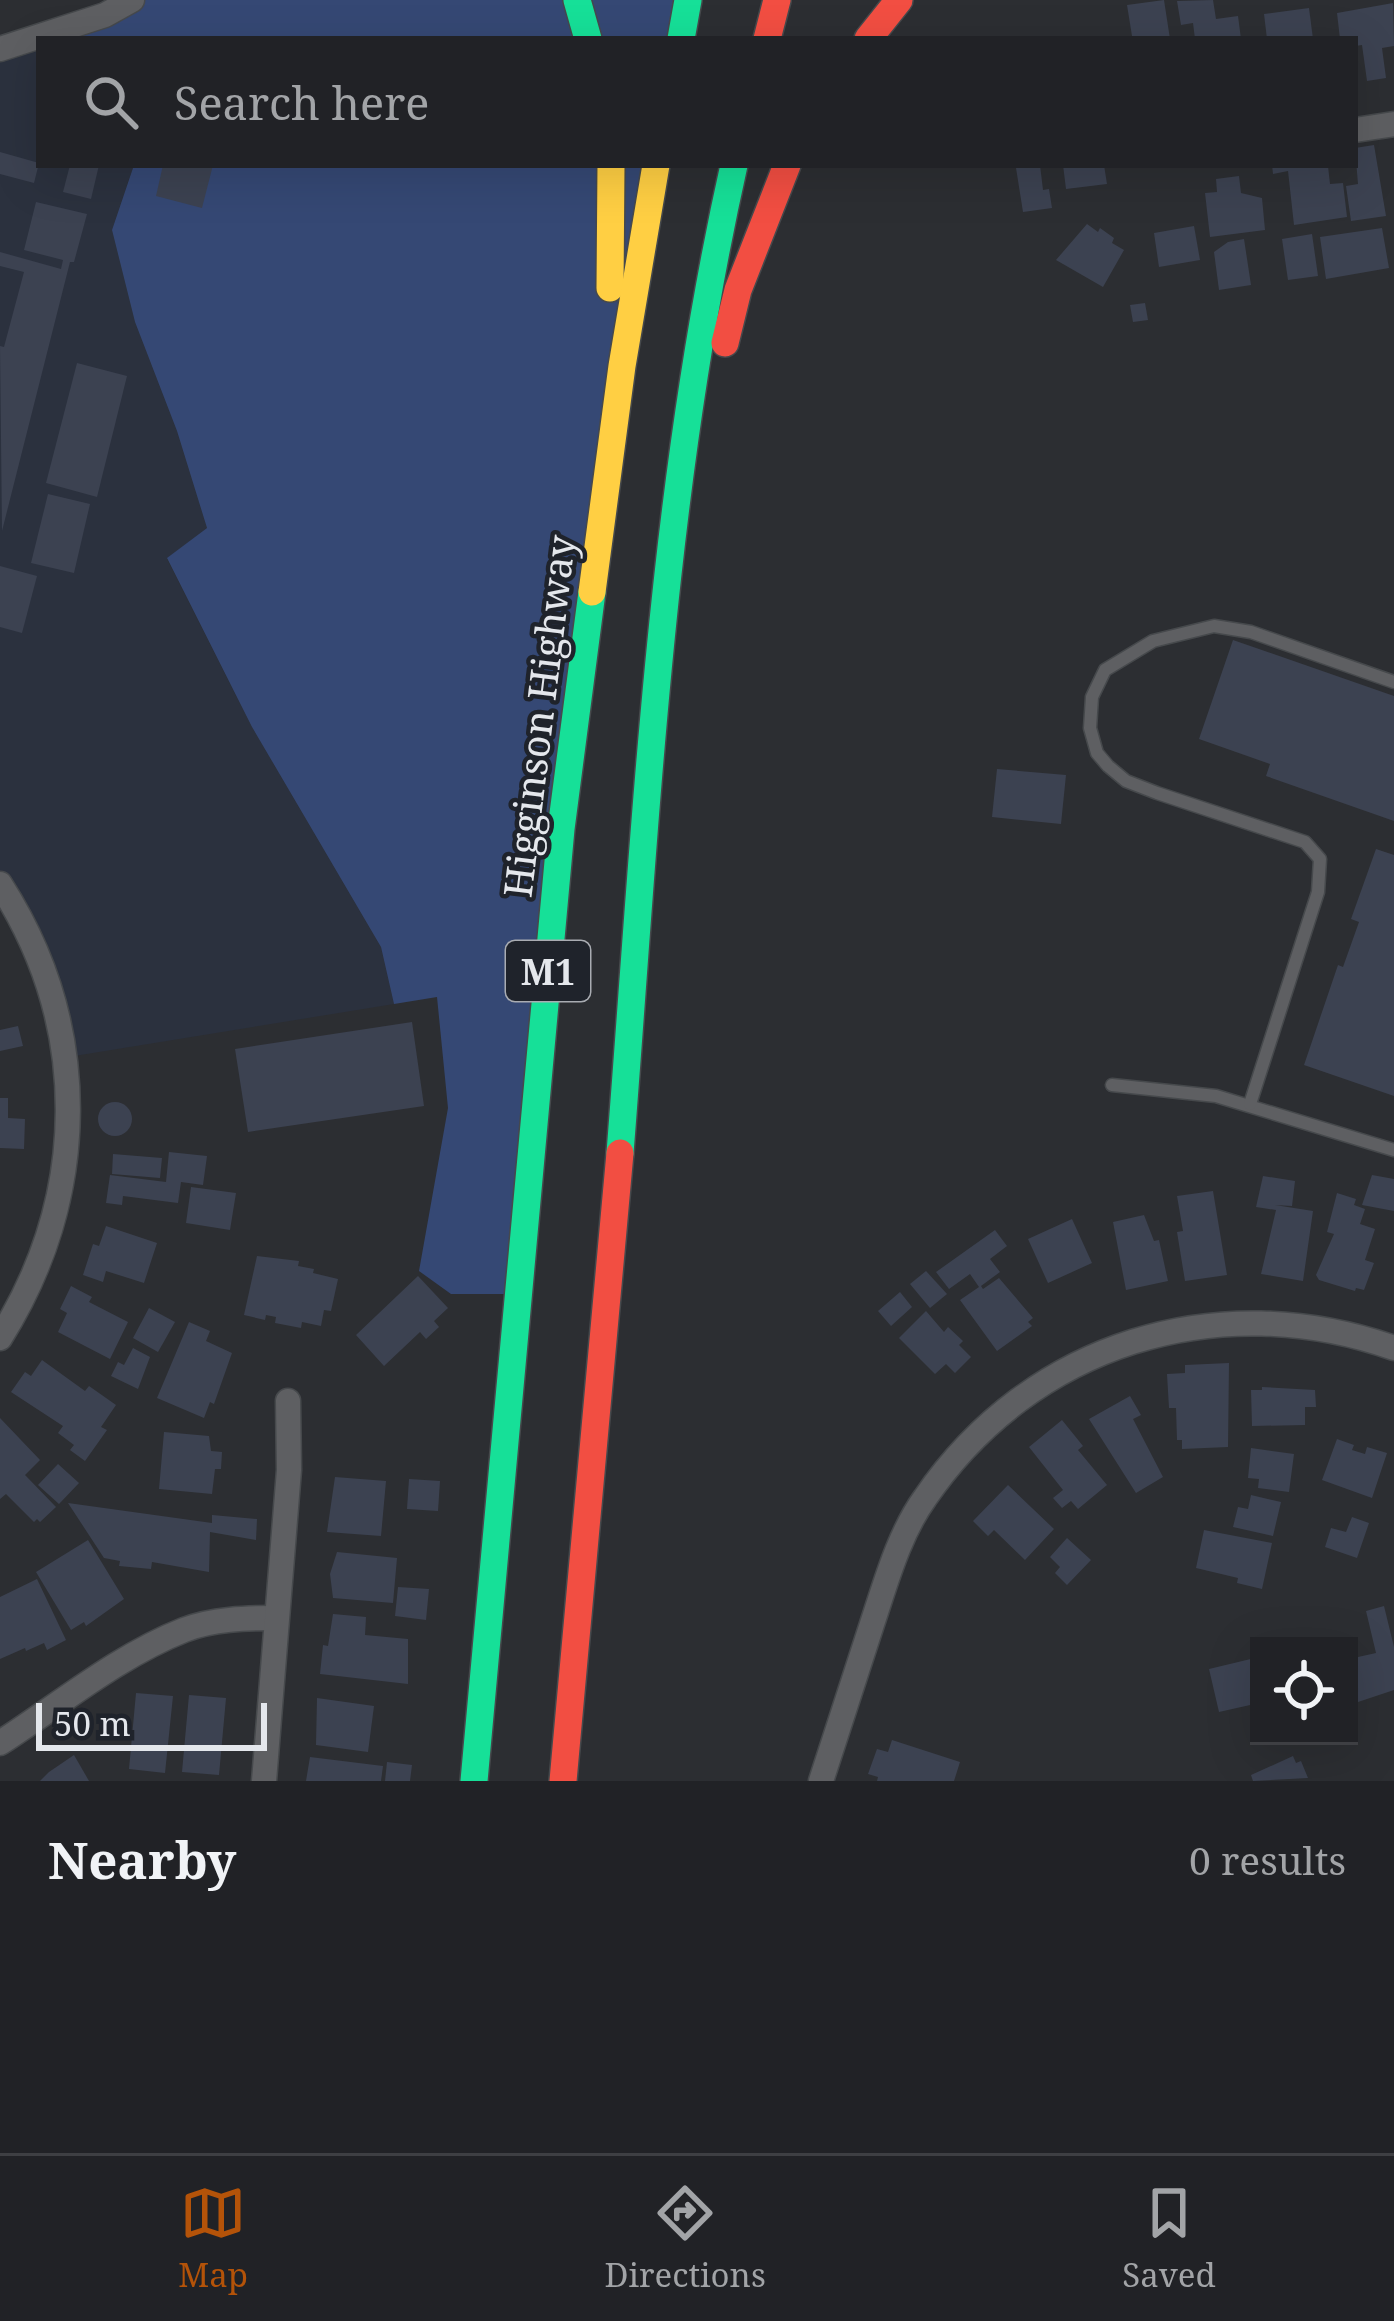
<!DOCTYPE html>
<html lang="en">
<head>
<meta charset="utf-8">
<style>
	body { margin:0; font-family:"Noto Serif",serif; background:#2d2f32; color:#f1f3f6 }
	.controls { position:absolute; right:36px; bottom:36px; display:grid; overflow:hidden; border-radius:0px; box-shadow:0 12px 48px #0002 }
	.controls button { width:108px; height:108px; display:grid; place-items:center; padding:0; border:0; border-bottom:3px solid #3e3f43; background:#212226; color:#f1f3f6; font:60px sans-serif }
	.scale { position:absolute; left:36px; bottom:30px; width:231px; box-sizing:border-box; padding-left:12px; border:6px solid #e4e7ec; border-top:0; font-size:33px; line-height:42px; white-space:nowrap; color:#e4e7ec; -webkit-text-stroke:9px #1f232b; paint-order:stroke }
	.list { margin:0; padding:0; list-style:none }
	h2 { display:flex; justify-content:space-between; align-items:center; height:156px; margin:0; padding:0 48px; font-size:51px }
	h2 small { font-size:39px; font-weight:400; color:#a2a4a7 }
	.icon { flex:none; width:66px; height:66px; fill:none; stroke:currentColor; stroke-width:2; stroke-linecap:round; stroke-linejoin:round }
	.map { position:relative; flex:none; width:1394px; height:1781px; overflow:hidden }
	.search { position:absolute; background:#212226; box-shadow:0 12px 48px #0002; left:36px; right:36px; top:36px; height:132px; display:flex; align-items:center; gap:30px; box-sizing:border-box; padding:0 42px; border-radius:0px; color:#a2a4a7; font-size:45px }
	.sheet { height:372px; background:#212226 }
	nav { display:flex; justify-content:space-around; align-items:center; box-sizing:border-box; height:168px; border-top:3px solid #3e3f43; background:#212226; font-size:33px; color:#a2a4a7 }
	nav a { display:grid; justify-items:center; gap:6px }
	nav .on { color:#b45309 }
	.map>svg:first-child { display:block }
</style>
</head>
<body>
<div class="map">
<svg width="1394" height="1781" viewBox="0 0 1394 1781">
	<rect width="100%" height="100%" fill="#2c2e32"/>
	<path fill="#2b313e" d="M 39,39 L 39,165 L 134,165 L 112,230 L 135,322 L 177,431 L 207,528 L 167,559 L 252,727 L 381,947 L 394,1004 L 62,1058 L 0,891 L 0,46 Z"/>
	<g fill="#354874">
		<path d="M 123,0 L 685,0 L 677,39 L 40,39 Z"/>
		<path d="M 134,165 L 652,165 L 516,1294 L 451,1294 L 419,1271 L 448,1108 L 437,997 L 394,1004 L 381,947 L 252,727 L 167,558 L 207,528 L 177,431 L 135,322 L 112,230 Z"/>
	</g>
	<g fill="#3c4251">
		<path d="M 1164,0 L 1170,39 L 1132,36 L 1127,5 Z"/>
		<path d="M 1213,0 L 1216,19 L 1238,16 L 1241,39 L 1195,39 L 1193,23 L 1181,25 L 1177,1 Z"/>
		<path d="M 1393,3 L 1394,46 L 1382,48 L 1386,78 L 1367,81 L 1362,45 L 1355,46 L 1355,39 L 1340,39 L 1337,13 Z"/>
		<path d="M 1309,8 L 1313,39 L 1267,39 L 1264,14 Z"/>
		<path d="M 1374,145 L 1386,216 L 1351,221 L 1346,186 L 1358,184 L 1355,148 Z"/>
		<path d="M 0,152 L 39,163 L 34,183 L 0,174 Z"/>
		<path d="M 70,165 L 99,165 L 91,199 L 63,192 Z"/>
		<path d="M 163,165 L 213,165 L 202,208 L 156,196 Z"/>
		<path d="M 1040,165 L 1043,190 L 1049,189 L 1052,208 L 1023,212 L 1016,168 Z"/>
		<path d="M 1063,165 L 1104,165 L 1107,184 L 1066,189 Z"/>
		<path d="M 1272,165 L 1328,166 L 1330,184 L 1343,183 L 1347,217 L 1294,225 L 1288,171 L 1273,174 Z"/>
		<path d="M 1239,176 L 1241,193 L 1262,198 L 1265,230 L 1210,237 L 1205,193 L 1217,192 L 1216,179 Z"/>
		<path d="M 36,202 L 87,214 L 74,262 L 70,262 L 2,531 L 0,346 L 4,347 L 24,272 L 0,266 L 0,252 L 61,269 L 63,260 L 24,250 Z"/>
		<path d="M 1087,224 L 1098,232 L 1100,228 L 1114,238 L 1112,243 L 1124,250 L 1103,287 L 1056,260 Z"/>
		<path d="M 1194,226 L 1200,260 L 1159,267 L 1154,233 Z"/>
		<path d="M 1382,228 L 1389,268 L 1326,279 L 1320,237 Z"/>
		<path d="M 1312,234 L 1318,276 L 1288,280 L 1282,239 Z"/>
		<path d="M 1244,239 L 1251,285 L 1219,290 L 1214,252 L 1228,242 Z"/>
		<path d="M 1145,303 L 1148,320 L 1133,322 L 1130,305 Z"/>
		<path d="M 77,363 L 127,376 L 97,497 L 46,483 Z"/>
		<path d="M 48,494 L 90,504 L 74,573 L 31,563 Z"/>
		<path d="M 0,566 L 37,576 L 22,633 L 0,627 Z"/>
		<path d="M 1233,640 L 1394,696 L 1394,821 L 1266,776 L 1270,764 L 1199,739 Z"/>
		<path d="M 997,769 L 1066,775 L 1061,824 L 992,817 Z"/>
		<path d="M 1376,849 L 1394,855 L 1394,1096 L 1304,1065 L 1338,965 L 1343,967 L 1359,922 L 1351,919 Z"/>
		<path d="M 412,1022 L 424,1106 L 248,1132 L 235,1049 Z"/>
		<path d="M 18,1026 L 23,1046 L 0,1051 L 0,1030 Z"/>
		<path d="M 0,1098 L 8,1098 L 8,1118 L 25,1119 L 24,1149 L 0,1148 Z"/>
		<circle cx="115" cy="1119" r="17"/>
		<path d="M 169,1152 L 207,1156 L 203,1185 L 181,1182 L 178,1203 L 123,1196 L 122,1205 L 106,1203 L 110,1175 L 166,1182 Z"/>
		<path d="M 113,1154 L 162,1158 L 160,1178 L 112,1174 Z"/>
		<path d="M 1372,1175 L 1394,1179 L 1394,1211 L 1362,1205 Z"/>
		<path d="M 1263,1176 L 1295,1181 L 1292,1206 L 1275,1205 L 1313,1211 L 1303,1281 L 1261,1274 L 1276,1210 L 1256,1207 Z"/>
		<path d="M 191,1187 L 236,1193 L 230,1230 L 186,1223 Z"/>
		<path d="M 1213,1191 L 1227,1275 L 1185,1281 L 1177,1232 L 1183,1231 L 1177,1196 Z"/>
		<path d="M 1337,1193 L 1356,1199 L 1354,1205 L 1365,1209 L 1360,1224 L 1375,1229 L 1365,1260 L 1374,1263 L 1364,1290 L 1356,1288 L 1355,1291 L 1319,1280 L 1316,1275 L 1334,1234 L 1327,1232 Z"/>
		<path d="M 1144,1215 L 1154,1241 L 1159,1240 L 1168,1281 L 1126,1290 L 1113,1222 Z"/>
		<path d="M 1072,1219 L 1092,1263 L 1048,1283 L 1028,1239 Z"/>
		<path d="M 106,1226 L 157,1243 L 144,1283 L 106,1271 L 103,1282 L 83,1275 L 93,1244 L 99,1246 Z"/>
		<path d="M 995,1230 L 1007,1246 L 990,1259 L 1000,1272 L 981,1286 L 983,1289 L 999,1278 L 1033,1318 L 1028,1322 L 1032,1326 L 997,1351 L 960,1300 L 979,1287 L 970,1274 L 949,1289 L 936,1272 Z"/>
		<path d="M 257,1256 L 299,1261 L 298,1266 L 314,1269 L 313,1273 L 338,1279 L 331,1311 L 324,1310 L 321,1326 L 302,1322 L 301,1328 L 275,1323 L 276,1317 L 266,1315 L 265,1320 L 244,1315 Z"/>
		<path d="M 926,1271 L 947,1294 L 930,1308 L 910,1284 Z"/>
		<path d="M 418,1276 L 448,1308 L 434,1321 L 439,1327 L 426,1339 L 420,1332 L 384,1366 L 356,1335 Z"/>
		<path d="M 71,1286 L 92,1297 L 89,1302 L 128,1322 L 110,1359 L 58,1332 L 67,1313 L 60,1309 Z"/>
		<path d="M 900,1292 L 912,1307 L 891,1326 L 878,1311 Z"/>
		<path d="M 149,1308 L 175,1322 L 158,1352 L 133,1338 Z"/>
		<path d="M 926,1311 L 944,1332 L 948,1327 L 963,1341 L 959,1345 L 971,1357 L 955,1373 L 946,1364 L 935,1374 L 899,1338 Z"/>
		<path d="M 189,1322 L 210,1331 L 206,1341 L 232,1353 L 214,1404 L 210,1402 L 204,1418 L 157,1398 Z"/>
		<path d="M 133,1348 L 150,1357 L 138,1389 L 111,1376 L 118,1362 L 124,1365 Z"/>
		<path d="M 42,1360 L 85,1391 L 89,1386 L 116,1405 L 101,1427 L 107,1430 L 85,1461 L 70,1450 L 74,1445 L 58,1433 L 63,1426 L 11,1392 L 25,1372 L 31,1376 Z"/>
		<path d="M 1229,1363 L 1228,1447 L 1182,1449 L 1182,1440 L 1177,1440 L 1176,1408 L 1169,1408 L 1167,1374 L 1185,1373 L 1185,1365 Z"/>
		<path d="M 1262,1387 L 1315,1390 L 1316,1407 L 1305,1407 L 1305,1425 L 1252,1426 L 1251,1390 L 1262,1390 Z"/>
		<path d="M 1130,1396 L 1141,1415 L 1133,1419 L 1163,1477 L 1136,1493 L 1089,1419 Z"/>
		<path d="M 0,1418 L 40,1460 L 25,1475 L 56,1507 L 40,1522 L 37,1519 L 34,1522 L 6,1494 L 0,1499 Z"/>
		<path d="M 1062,1420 L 1083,1446 L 1078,1450 L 1107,1485 L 1078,1509 L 1071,1501 L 1062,1508 L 1053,1498 L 1063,1490 L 1029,1447 Z"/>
		<path d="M 164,1432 L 209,1436 L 211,1451 L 222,1452 L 221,1469 L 215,1469 L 212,1494 L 159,1489 Z"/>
		<path d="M 1337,1439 L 1354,1445 L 1352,1450 L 1365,1454 L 1367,1447 L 1387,1453 L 1372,1498 L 1322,1480 Z"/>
		<path d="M 1251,1448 L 1294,1454 L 1289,1492 L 1258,1488 L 1259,1479 L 1248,1478 Z"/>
		<path d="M 58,1464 L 79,1483 L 59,1504 L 38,1485 Z"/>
		<path d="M 335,1477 L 386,1481 L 381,1536 L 327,1532 Z"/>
		<path d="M 409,1479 L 440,1481 L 438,1511 L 407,1509 Z"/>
		<path d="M 1008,1485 L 1054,1529 L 1025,1560 L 994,1530 L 988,1536 L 973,1521 Z"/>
		<path d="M 1251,1495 L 1281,1502 L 1273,1536 L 1233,1527 L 1238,1507 L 1248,1509 Z"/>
		<path d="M 68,1503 L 212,1523 L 212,1515 L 257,1519 L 256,1540 L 210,1532 L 209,1572 L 152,1562 L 151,1569 L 119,1566 L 120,1561 L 104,1558 Z"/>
		<path d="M 1352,1517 L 1369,1523 L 1357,1558 L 1325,1547 L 1331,1528 L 1346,1532 Z"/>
		<path d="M 1204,1530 L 1272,1543 L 1262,1589 L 1237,1583 L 1238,1578 L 1196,1568 Z"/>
		<path d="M 1067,1538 L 1091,1560 L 1067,1585 L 1055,1573 L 1060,1567 L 1050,1557 Z"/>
		<path d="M 88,1540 L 124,1599 L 86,1626 L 84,1622 L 71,1630 L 36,1572 Z"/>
		<path d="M 337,1552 L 397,1558 L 393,1603 L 333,1598 L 330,1574 Z"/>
		<path d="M 37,1579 L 66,1640 L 47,1650 L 44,1643 L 26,1651 L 25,1648 L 0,1659 L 0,1597 Z"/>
		<path d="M 398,1587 L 429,1589 L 426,1620 L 395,1616 Z"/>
		<path d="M 1384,1606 L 1394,1647 L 1394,1690 L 1349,1705 L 1349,1659 L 1376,1653 L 1366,1611 Z"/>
		<path d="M 333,1614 L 366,1617 L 365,1635 L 408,1639 L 408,1684 L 320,1674 L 323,1645 L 328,1646 Z"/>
		<path d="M 1259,1657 L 1259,1703 L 1219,1712 L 1209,1669 Z"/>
		<path d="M 136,1693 L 173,1696 L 165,1773 L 129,1769 Z"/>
		<path d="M 189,1695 L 226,1698 L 219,1775 L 182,1772 Z"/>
		<path d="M 317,1698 L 374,1706 L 368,1752 L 316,1745 Z"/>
		<path d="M 892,1740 L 960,1762 L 954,1781 L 877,1781 L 878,1777 L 868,1774 L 877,1749 L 888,1752 Z"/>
		<path d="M 74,1755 L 89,1781 L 40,1781 L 49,1772 Z"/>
		<path d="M 1293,1756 L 1296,1763 L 1301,1761 L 1308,1778 L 1253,1781 L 1251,1775 Z"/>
		<path d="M 310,1757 L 383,1766 L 381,1781 L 306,1781 Z"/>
		<path d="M 387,1762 L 412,1765 L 410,1781 L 385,1781 Z"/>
	</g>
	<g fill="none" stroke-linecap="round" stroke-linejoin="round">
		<g stroke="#46494c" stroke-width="15">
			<g id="lane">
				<path d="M 1112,1085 L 1216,1096 L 1394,1150"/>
				<path d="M 1250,1104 L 1318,892 L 1320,859 L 1305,842 L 1157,793 L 1126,781 L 1108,766 L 1097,753 L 1090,728 L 1092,697 L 1105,670 L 1153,641 L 1214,626 L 1251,632 L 1394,682"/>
			</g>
		</g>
		<g stroke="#46494c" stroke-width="27">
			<g id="street">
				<path d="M 0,49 L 105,15 L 132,0"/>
				<path d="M 1355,130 L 1394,124"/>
				<path d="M 0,884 C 92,1027 89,1196 0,1338"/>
				<path d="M 0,1743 C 59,1705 118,1656 184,1630 C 212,1619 247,1618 276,1618"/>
				<path d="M 264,1781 L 289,1470 L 288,1401"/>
				<path d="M 821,1781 C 838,1729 855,1676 872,1624 C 886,1582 899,1534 925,1498 C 1031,1343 1218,1286 1394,1348"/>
			</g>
		</g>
		<g stroke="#46494c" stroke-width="30">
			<g id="fast">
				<path d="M 577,0 L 588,39"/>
				<path d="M 681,39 L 688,0"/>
				<path d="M 620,1153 C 646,823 661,489 734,165"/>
				<path d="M 474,1781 L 561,829 L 592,592"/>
			</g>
		</g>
		<g stroke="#46494c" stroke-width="30">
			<g id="slow">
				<path d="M 610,288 L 611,165"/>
				<path d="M 592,592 L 622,366 L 656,165"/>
			</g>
		</g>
		<g stroke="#46494c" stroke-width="30">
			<g id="jam">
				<path d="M 767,39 L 777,0"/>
				<path d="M 868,39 L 899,0"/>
				<path d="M 725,343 L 738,290 L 787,165"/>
				<path d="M 563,1781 L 620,1153"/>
			</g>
		</g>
		<use href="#lane" stroke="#5e5f62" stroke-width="12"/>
		<use href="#street" stroke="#5e5f62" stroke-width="24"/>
		<use href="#fast" stroke="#16e098" stroke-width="27"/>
		<use href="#slow" stroke="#ffcf43" stroke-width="27"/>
		<use href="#jam" stroke="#f24e42" stroke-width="27"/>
	</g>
	<g text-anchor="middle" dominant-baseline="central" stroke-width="9" stroke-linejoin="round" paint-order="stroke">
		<rect fill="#1f232b" stroke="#a9acb2" stroke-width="3" x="506" y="941" width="84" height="60" rx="9"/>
		<g font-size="36" font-weight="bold" fill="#e4e7ec">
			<text x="548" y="971">M1</text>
		</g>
		<g font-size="39" fill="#e4e7ec" stroke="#1f232b">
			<text transform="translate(538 716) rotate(-83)">Higginson Highway</text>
		</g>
	</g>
</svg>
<div class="controls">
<button><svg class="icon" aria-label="locate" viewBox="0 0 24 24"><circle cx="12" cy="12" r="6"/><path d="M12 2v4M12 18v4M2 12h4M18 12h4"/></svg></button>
</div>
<div class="scale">50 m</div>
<div class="search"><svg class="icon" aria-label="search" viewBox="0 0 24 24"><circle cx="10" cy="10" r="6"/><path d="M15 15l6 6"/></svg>Search here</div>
</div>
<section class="sheet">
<h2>Nearby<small>0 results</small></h2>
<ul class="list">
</ul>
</section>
<nav>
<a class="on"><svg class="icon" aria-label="map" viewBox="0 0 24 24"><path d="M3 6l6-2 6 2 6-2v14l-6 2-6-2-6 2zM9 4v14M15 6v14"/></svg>Map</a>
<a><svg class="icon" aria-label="directions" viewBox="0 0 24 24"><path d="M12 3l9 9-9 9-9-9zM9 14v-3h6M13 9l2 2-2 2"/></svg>Directions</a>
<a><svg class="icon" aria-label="saved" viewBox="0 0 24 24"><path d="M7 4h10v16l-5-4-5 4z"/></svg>Saved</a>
</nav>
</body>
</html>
